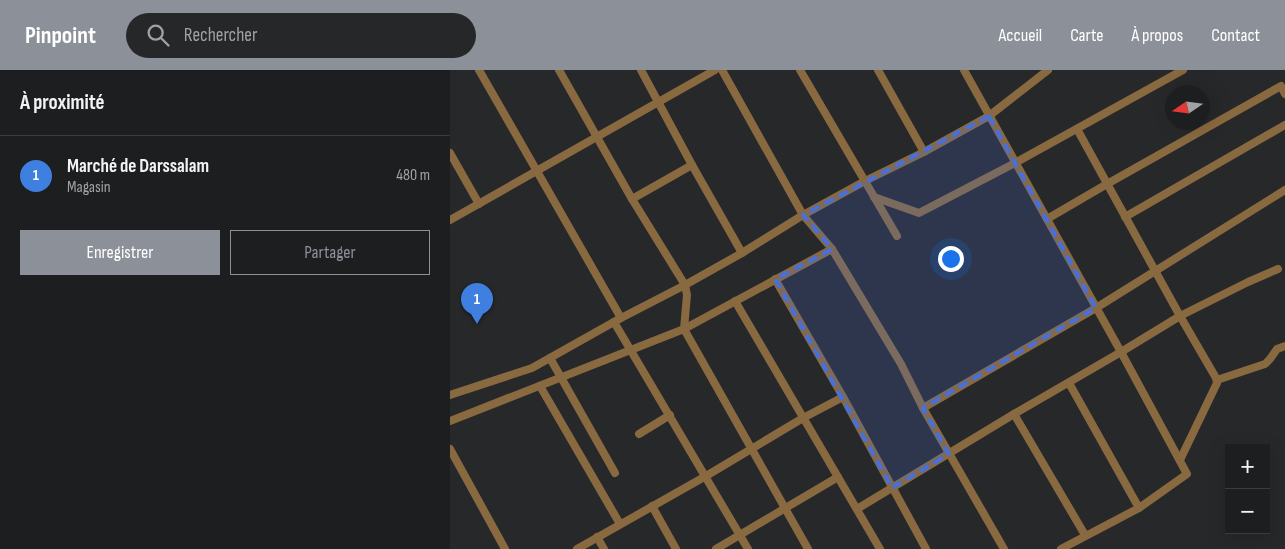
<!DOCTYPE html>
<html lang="fr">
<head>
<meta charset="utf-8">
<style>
	body { margin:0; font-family:"Sofia Sans Condensed",sans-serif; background:#252729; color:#f1f3f6 }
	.controls { position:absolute; right:15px; bottom:15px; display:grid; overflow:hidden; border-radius:0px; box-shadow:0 5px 20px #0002 }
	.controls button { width:45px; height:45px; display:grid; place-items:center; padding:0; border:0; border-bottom:1px solid #3b3c3e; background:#1d1e20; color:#f1f3f6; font:25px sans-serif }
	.compass { position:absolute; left:715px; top:15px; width:45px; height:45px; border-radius:50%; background:#1d1e20; box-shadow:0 5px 20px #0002; rotate:257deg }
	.you { position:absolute; left:500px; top:188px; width:18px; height:18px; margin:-12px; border:4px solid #fff; border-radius:50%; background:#1a73e8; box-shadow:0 0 0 8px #1a73e833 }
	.badge { display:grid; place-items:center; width:32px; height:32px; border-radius:50%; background:#8c9099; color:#fff; font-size:16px; font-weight:700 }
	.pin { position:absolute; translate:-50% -41px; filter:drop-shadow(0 1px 2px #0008) }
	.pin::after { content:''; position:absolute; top:26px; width:18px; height:15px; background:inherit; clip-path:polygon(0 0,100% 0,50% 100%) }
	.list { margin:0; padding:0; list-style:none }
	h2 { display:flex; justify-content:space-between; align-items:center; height:65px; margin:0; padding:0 20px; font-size:21px }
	h2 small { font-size:16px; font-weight:400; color:#a0a2a5 }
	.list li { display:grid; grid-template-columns:32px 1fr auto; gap:15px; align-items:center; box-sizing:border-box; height:80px; padding:0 20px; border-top:1px solid #3b3c3e }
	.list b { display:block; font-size:19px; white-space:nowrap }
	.list p { margin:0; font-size:16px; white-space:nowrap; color:#a0a2a5 }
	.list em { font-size:16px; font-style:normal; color:#a0a2a5 }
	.actions { display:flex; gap:10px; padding:15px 20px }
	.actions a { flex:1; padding:11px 0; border:1px solid #8c9099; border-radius:0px; text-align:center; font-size:18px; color:#8c9099 }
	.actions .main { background:#8c9099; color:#fff }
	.icon { flex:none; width:28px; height:28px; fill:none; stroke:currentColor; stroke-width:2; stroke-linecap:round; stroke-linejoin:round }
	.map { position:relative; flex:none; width:835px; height:479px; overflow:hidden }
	header { display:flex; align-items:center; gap:30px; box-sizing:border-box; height:70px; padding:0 25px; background:#8c9099; color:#fff }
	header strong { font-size:24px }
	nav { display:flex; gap:28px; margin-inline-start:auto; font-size:18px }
	.search { width:350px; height:45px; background:#252729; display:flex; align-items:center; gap:12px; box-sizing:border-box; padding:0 18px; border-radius:28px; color:#a0a2a5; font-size:19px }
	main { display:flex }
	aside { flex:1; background:#1d1e20 }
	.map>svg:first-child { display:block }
</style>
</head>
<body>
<header>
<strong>Pinpoint</strong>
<div class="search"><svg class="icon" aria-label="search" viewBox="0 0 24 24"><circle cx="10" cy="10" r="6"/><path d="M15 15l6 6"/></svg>Rechercher</div>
<nav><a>Accueil</a><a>Carte</a><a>À propos</a><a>Contact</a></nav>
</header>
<main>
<aside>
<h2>À proximité<small></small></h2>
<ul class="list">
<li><span class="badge" style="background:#3f7fe0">1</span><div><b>Marché de Darssalam</b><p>Magasin</p></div><em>480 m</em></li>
</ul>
<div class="actions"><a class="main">Enregistrer</a><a>Partager</a></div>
</aside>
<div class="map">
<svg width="835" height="479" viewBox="0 0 835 479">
	<rect width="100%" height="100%" fill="#27282a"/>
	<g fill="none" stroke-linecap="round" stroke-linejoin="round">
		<g stroke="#89693f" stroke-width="8">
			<path d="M 29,0 L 171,248"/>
			<path d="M 109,0 L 182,129 L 235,215 L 237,225 L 234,259 L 358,479"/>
			<path d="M 191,0 L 242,95 L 292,183"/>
			<path d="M 272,0 L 353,145 L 382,179 L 451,294 L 473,338 L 554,479"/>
			<path d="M 350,0 L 447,166"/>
			<path d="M 428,0 L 474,82"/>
			<path d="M 514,0 L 671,282 L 737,404 L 689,438 L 611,479"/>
			<path d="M 627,59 L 730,246 L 766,308 L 767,313 L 730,390"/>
			<path d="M 0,83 L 29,134"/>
			<path d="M 424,127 L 469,143 L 565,93 L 733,0"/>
			<path d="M 182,129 L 242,95"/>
			<path d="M 675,147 L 835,55"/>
			<path d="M 597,149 L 657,114 L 831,16 L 835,24"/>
			<path d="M 0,150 L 265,0"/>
			<path d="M 325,209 L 393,327 L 476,479"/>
			<path d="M 285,231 L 430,479"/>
			<path d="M 164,252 L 298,479"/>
			<path d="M 100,288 L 165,403"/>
			<path d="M 767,310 L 815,294 L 820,289 L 827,279 L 835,276"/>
			<path d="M 619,313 L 689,438"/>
			<path d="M 90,316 L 170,454"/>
			<path d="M 0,325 L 82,298 L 171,248 L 235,215 L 292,183 L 353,145 L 415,111 L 474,82 L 539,46 L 598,0"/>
			<path d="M 473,338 L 646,238 L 835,120"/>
			<path d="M 564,344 L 635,465"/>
			<path d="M 0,351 L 234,259 L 382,179"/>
			<path d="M 189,364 L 220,345"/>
			<path d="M 0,379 L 55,479"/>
			<path d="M 202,436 L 226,479"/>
			<path d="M 407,439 L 564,344 L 671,282 L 730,246 L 798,212 L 828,199"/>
			<path d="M 147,467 L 154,479"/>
			<path d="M 127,479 L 256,406 L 353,348 L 393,327"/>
			<path d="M 266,479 L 388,407"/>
		</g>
	</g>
	<path fill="#476fdd" fill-opacity="0.2" stroke="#476fdd" stroke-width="4" stroke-dasharray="10 6" stroke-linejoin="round" d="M 539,46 L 646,238 L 473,338 L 499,384 L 442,418 L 325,209 L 382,179 L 353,145 Z"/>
</svg>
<div class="controls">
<button>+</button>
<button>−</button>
</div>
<svg class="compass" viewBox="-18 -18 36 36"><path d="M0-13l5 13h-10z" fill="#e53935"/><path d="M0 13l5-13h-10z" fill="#a0a2a5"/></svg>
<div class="you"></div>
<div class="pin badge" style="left:27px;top:254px;background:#3f7fe0">1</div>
</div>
</main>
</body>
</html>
